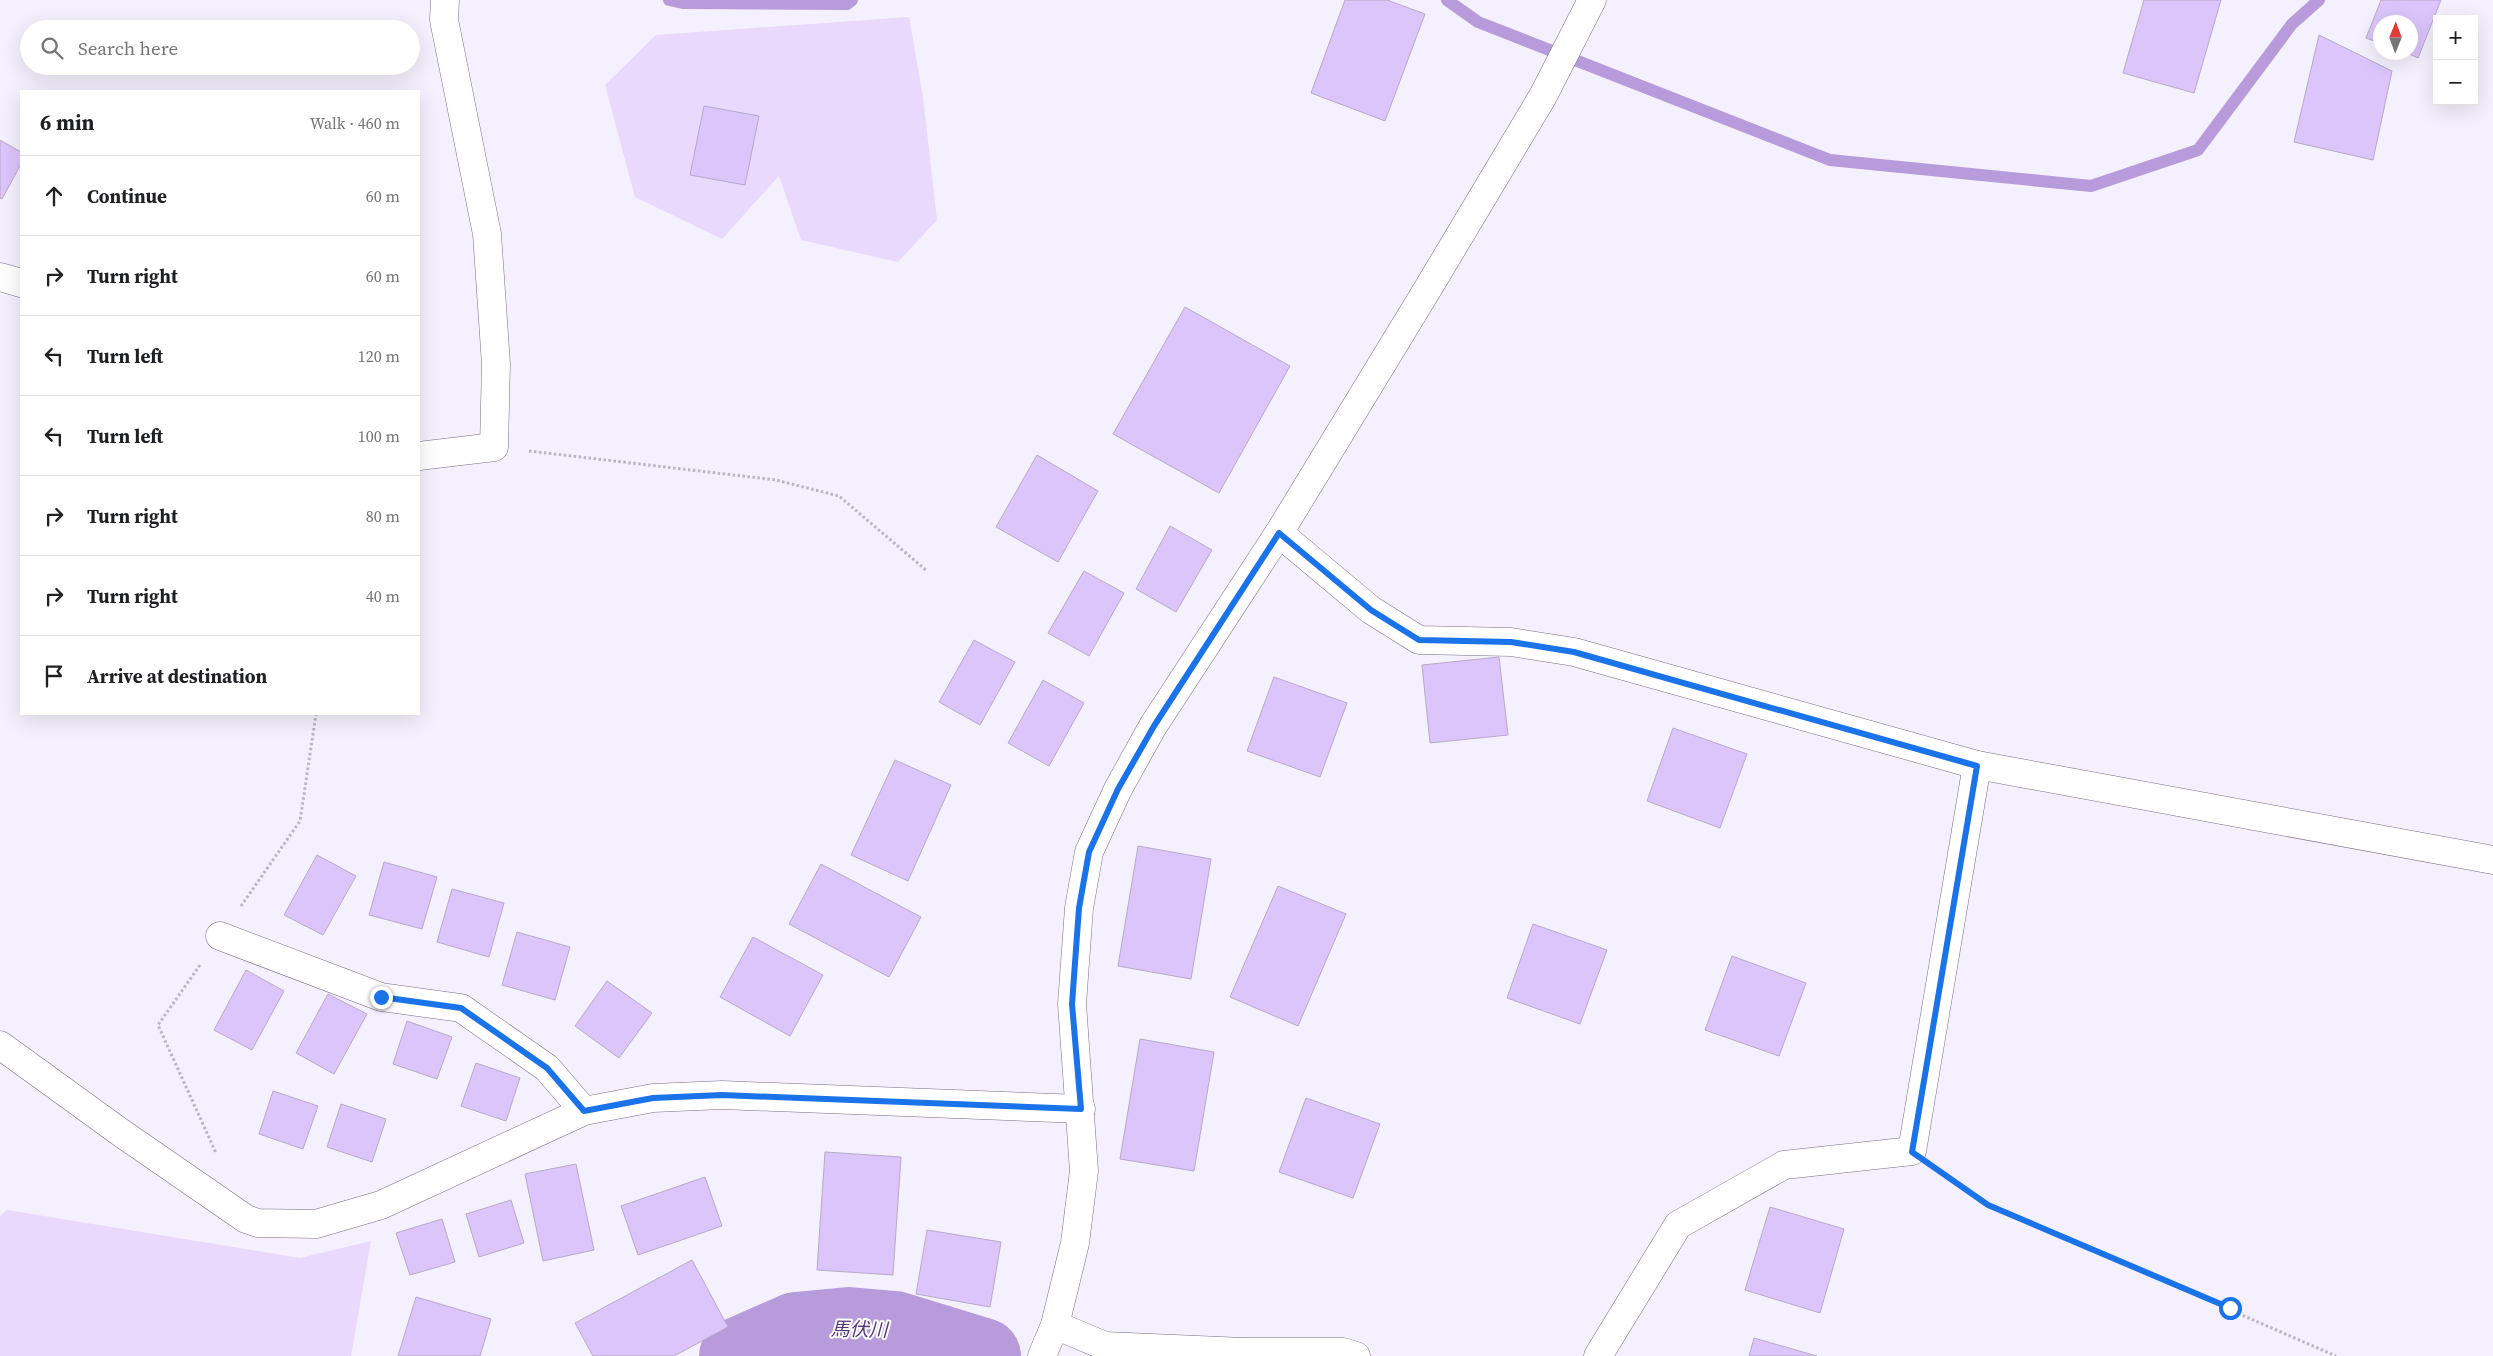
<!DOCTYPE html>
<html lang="en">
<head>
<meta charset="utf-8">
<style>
	body { margin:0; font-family:"Source Serif 4","Noto Sans JP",serif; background:#f2f2f2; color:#202124 }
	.controls { position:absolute; right:15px; top:15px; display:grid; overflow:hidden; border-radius:0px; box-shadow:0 5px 20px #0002 }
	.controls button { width:45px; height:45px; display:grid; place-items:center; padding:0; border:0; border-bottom:1px solid #e0e0e0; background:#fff; color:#202124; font:25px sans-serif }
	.compass { position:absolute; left:2373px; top:15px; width:45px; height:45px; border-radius:50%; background:#fff; box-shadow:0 5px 20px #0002; rotate:1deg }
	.stop { position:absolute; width:15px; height:15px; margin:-11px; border:4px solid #1a73e8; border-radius:50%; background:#fff }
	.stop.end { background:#1a73e8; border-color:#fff; box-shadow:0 1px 5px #0008 }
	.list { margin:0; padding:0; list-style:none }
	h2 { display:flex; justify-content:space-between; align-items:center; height:65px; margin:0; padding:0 20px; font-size:21px }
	h2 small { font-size:16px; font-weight:400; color:#757577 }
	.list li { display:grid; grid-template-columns:32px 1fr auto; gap:15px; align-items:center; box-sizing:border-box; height:80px; padding:0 20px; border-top:1px solid #e0e0e0 }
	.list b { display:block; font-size:19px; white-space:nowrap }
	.list em { font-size:16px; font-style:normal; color:#757577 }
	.icon { flex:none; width:28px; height:28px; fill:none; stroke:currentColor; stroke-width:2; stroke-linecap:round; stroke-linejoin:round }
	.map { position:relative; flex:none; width:2493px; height:1356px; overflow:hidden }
	.search { position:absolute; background:#fff; box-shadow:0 5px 20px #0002; left:20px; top:20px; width:400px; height:55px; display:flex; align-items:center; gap:12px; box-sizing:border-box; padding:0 18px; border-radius:28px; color:#757577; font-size:19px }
	.panel { position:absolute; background:#fff; box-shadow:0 5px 20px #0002; left:20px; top:90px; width:400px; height:625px; border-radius:0px }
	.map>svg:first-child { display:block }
</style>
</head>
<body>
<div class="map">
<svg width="2493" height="1356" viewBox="0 0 2493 1356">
	<rect width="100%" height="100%" fill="#f5f0fd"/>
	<g fill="#e8d9fd">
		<path d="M 909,17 L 923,97 L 937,220 L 898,262 L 801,240 L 779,176 L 722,239 L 635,197 L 605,85 L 656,35 Z"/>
		<path d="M 7,1210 L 300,1258 L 371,1241 L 351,1356 L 0,1356 L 0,1216 Z"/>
	</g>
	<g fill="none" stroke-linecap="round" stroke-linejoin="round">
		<g stroke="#b79bdb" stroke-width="12">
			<path d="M 669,0 L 683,3 L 847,4 L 852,0"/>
			<path d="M 1447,0 L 1478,22 L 1830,160 L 2091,186 L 2198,150 L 2292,24 L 2319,0"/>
		</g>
		<path stroke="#b79bdb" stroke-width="76" d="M 737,1356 L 796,1330 L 849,1325 L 895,1329 L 983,1356"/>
	</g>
	<g fill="#dbc5fa" stroke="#b7aac9">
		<path d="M 1345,0 L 1387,0 L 1425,14 L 1385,121 L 1311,93 Z"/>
		<path d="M 2144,0 L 2221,0 L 2194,93 L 2123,73 Z"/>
		<path d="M 2381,0 L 2441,0 L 2418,58 L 2405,52 L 2410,52 L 2410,22 L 2380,22 L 2380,43 L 2366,38 Z"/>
		<path d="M 2319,35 L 2392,71 L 2373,160 L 2294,142 Z"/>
		<path d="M 704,106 L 759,116 L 745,185 L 690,175 Z"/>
		<path d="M 0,140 L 21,152 L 21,164 L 2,199 L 0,198 Z"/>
		<path d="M 1185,307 L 1290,366 L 1219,493 L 1113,434 Z"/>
		<path d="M 1037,455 L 1098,491 L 1058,562 L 996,527 Z"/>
		<path d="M 1170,526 L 1212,550 L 1176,612 L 1136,589 Z"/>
		<path d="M 1084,571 L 1124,593 L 1089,656 L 1048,633 Z"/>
		<path d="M 974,640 L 1015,662 L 980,725 L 939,702 Z"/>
		<path d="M 1499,657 L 1508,735 L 1430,743 L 1422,665 Z"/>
		<path d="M 1274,677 L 1347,703 L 1320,777 L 1247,751 Z"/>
		<path d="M 1043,680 L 1084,703 L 1049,766 L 1008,743 Z"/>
		<path d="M 1673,728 L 1747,754 L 1720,828 L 1647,801 Z"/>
		<path d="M 895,760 L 951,785 L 908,881 L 851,855 Z"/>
		<path d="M 1138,846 L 1211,859 L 1191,979 L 1118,966 Z"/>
		<path d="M 317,855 L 356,876 L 323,935 L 284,915 Z"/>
		<path d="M 384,862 L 437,877 L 422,929 L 369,915 Z"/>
		<path d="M 821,864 L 921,917 L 889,977 L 789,924 Z"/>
		<path d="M 1278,886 L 1346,914 L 1298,1026 L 1230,997 Z"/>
		<path d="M 452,889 L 504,903 L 489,957 L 437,942 Z"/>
		<path d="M 1533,924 L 1607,950 L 1580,1024 L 1507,998 Z"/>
		<path d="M 517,932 L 570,947 L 555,1000 L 502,985 Z"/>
		<path d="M 753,937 L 823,975 L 790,1036 L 720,997 Z"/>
		<path d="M 1732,956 L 1806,983 L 1779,1056 L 1705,1030 Z"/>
		<path d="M 246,970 L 284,991 L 252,1050 L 214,1030 Z"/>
		<path d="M 607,981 L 652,1013 L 619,1058 L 575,1026 Z"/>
		<path d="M 328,994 L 367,1014 L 334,1074 L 296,1053 Z"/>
		<path d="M 407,1021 L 452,1037 L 437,1079 L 393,1064 Z"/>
		<path d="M 1140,1039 L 1214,1052 L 1194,1171 L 1120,1159 Z"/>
		<path d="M 476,1063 L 520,1078 L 506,1121 L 461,1106 Z"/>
		<path d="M 273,1091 L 318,1106 L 303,1149 L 259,1134 Z"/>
		<path d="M 1306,1098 L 1380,1124 L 1353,1198 L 1279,1172 Z"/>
		<path d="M 341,1104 L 386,1119 L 372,1162 L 327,1147 Z"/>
		<path d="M 825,1152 L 901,1157 L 893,1275 L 817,1270 Z"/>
		<path d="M 576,1164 L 594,1250 L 543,1261 L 525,1174 Z"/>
		<path d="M 705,1177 L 722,1226 L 638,1255 L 621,1206 Z"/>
		<path d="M 511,1200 L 524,1243 L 479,1257 L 466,1214 Z"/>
		<path d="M 1770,1207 L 1844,1229 L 1820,1313 L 1745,1290 Z"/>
		<path d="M 442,1219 L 455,1262 L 410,1275 L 396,1233 Z"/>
		<path d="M 927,1230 L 1001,1242 L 990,1307 L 916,1294 Z"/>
		<path d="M 692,1260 L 728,1327 L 674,1356 L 593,1356 L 575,1323 Z"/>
		<path d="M 416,1297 L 491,1319 L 480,1356 L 398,1356 Z"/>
		<path d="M 1754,1338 L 1817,1356 L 1749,1356 Z"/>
	</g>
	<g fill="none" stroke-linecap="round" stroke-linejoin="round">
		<g stroke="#796d8a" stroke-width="29">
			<g id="minor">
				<path d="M 0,277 L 21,283"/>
				<path d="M 419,456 L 494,447 L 496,364 L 487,234 L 444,20 L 445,0"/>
				<path d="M 1279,533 L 1371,610 L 1419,640 L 1511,642 L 1574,652 L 1977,765 L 2493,860"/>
				<path d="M 220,936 L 381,997 L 461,1008 L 547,1068 L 584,1111"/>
				<path d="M 0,1045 L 120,1132 L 246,1219 L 258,1223 L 316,1224 L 381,1205 L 584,1111 L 653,1098 L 722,1095 L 1081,1109"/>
				<path d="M 1055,1325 L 1105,1346 L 1244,1352 L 1343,1352 L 1356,1356"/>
				<path d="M 1042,1356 L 1055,1325 L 1075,1243 L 1084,1171 L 1072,1004 L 1079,908 L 1089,852 L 1118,789 L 1153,726 L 1279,533 L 1427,290 L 1543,96 L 1592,0"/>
				<path d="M 1598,1356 L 1678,1225 L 1784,1165 L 1912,1151 L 1977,765"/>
			</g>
		</g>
		<g stroke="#bab5c2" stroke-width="3" stroke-dasharray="2.5 2.5" stroke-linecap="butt">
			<path d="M 529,451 L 776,480 L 839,496 L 927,571"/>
			<path d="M 241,906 L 300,821 L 316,714"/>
			<path d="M 200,965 L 158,1025 L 216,1153"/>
			<path d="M 1941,1172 L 1989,1205 L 2336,1356"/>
		</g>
		<use href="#minor" stroke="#fff" stroke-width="28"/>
	</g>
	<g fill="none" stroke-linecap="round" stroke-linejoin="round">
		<path stroke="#1a73e8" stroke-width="6" d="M 381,997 L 461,1008 L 547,1068 L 584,1111 L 653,1098 L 722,1095 L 1081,1109 L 1072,1004 L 1079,908 L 1089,852 L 1118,789 L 1154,726 L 1279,533 L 1371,610 L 1419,640 L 1511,642 L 1574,652 L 1977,766 L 1912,1152 L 1988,1205 L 2230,1308"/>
	</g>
	<g text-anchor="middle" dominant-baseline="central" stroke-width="4" stroke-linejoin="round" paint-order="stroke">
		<g font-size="19" font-style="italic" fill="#59347f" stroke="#fff">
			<text transform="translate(859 1329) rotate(1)">馬伏川</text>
		</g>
	</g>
</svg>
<div class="controls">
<button>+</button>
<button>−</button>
</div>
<svg class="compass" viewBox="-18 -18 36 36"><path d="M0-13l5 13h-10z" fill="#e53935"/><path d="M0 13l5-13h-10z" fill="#757577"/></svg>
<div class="stop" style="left:2230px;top:1308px"></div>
<div class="stop end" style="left:381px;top:997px"></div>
<div class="search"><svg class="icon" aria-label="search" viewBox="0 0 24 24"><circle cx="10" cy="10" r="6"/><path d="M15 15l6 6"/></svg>Search here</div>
<section class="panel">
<h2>6 min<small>Walk · 460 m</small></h2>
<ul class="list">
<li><svg class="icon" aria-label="ahead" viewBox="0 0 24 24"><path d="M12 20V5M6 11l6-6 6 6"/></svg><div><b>Continue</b></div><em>60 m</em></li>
<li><svg class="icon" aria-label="right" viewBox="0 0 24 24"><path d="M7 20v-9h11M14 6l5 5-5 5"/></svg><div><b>Turn right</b></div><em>60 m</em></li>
<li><svg class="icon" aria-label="left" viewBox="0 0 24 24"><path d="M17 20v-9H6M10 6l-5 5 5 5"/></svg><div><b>Turn left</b></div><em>120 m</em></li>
<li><svg class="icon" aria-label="left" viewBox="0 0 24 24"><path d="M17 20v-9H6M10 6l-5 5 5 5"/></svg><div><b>Turn left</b></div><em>100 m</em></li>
<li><svg class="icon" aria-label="right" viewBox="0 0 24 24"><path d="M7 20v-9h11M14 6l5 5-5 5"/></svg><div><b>Turn right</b></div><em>80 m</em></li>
<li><svg class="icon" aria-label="right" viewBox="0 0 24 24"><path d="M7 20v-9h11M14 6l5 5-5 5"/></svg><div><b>Turn right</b></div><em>40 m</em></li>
<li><svg class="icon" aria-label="arrive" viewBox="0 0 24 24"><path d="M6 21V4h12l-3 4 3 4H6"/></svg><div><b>Arrive at destination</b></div></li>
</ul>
</section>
</div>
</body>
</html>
